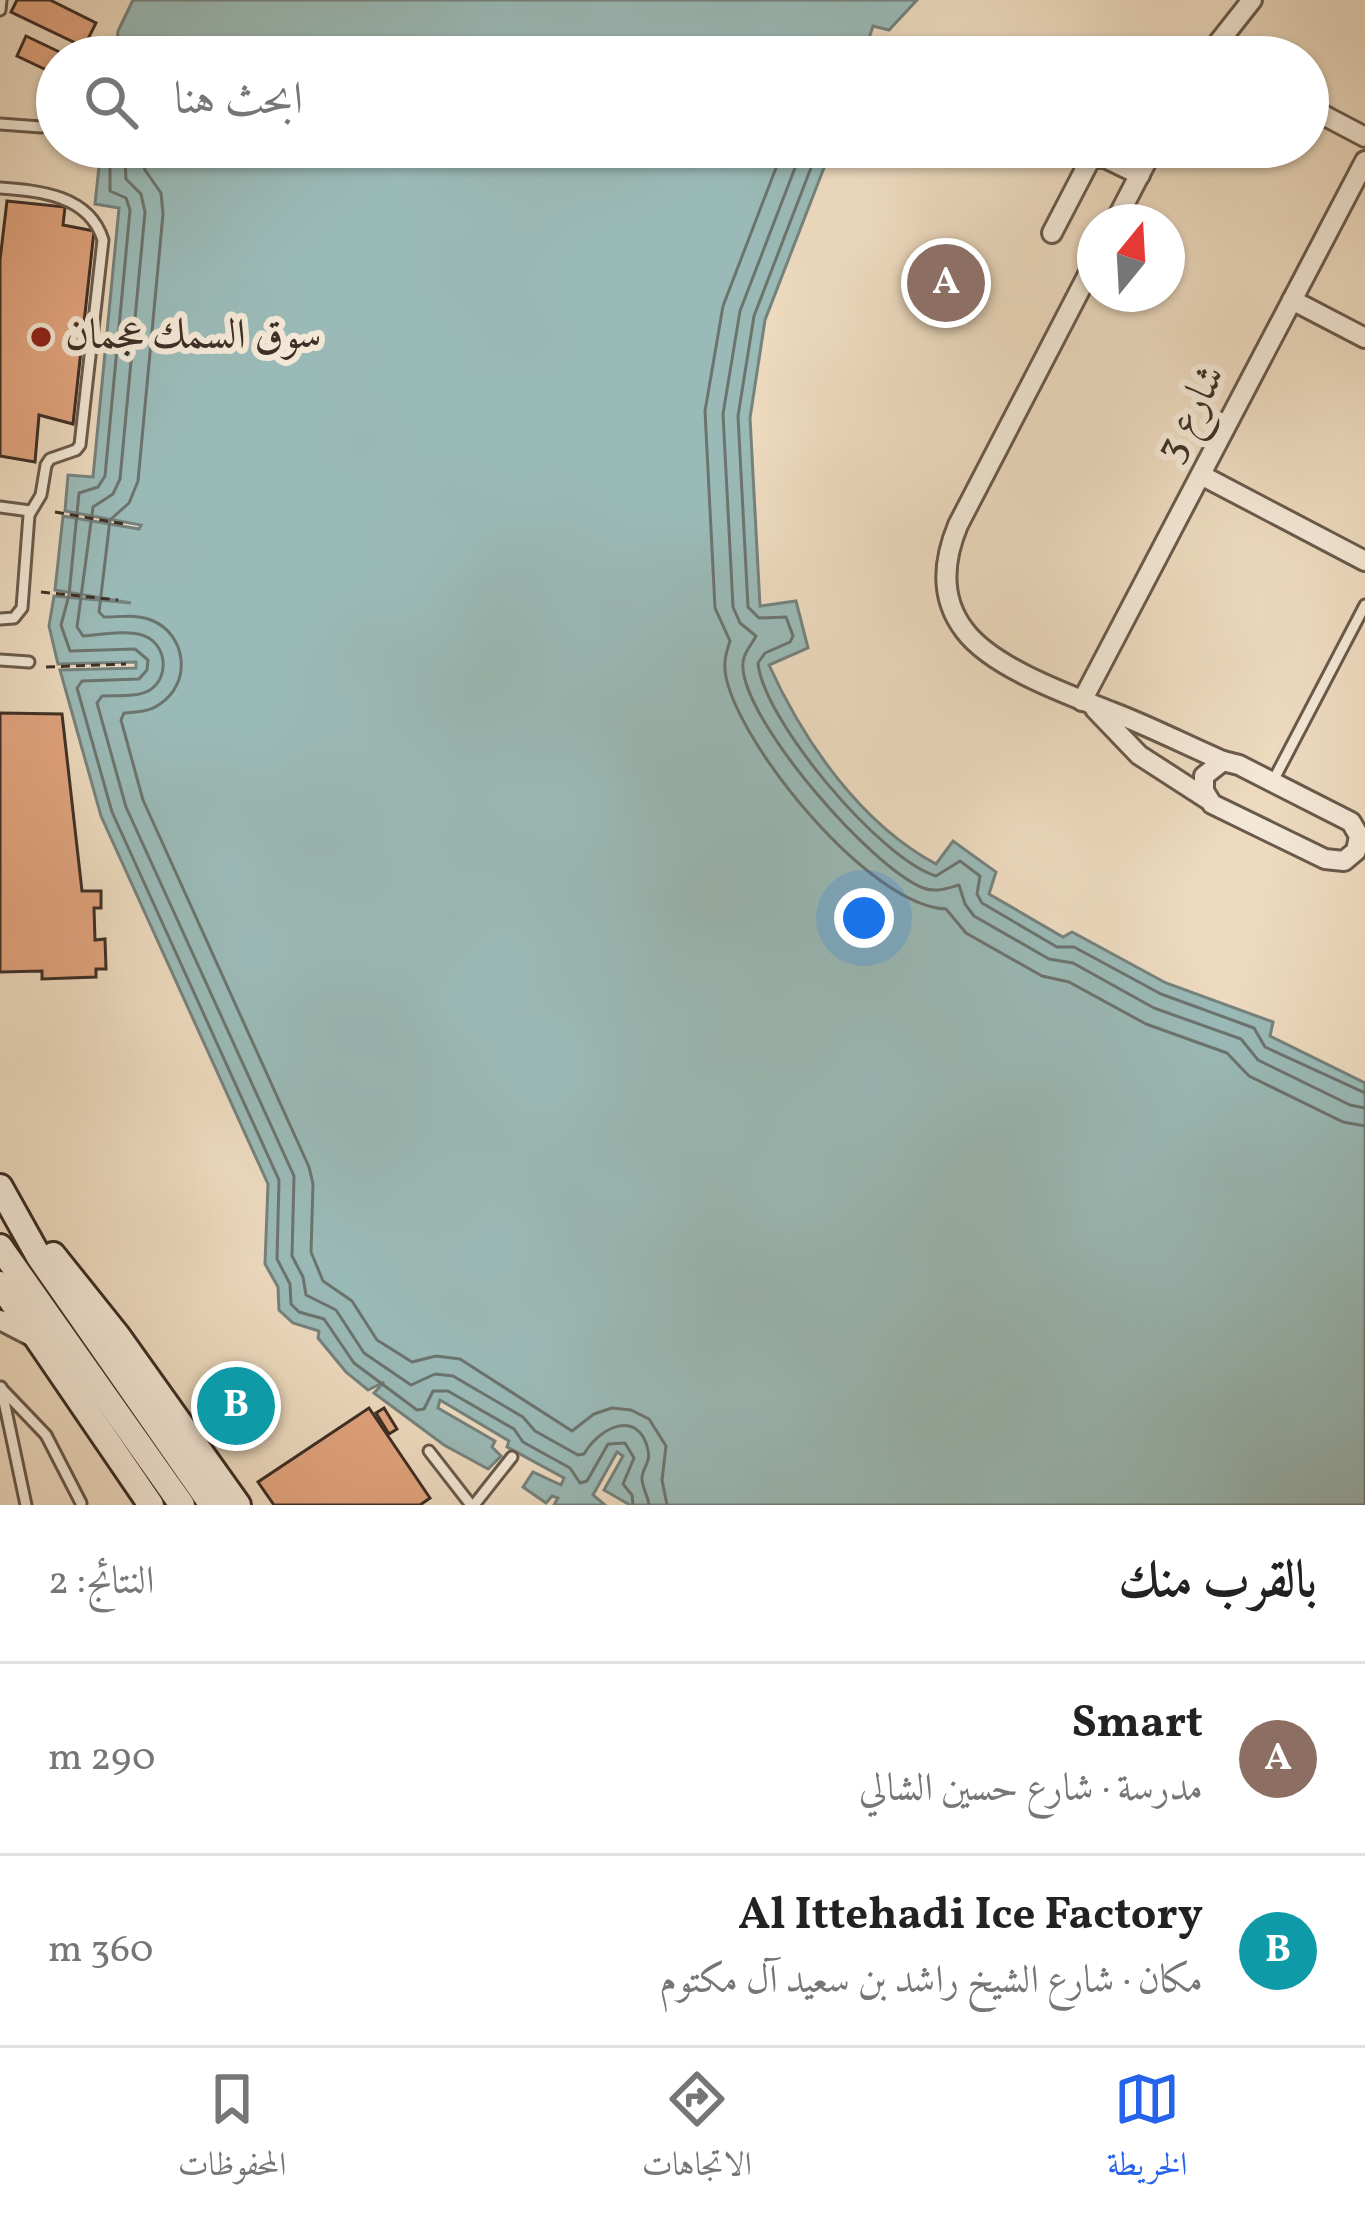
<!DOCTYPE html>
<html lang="ar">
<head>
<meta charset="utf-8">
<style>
	body { margin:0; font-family:Vollkorn,Amiri,serif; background:#f2f2f2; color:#222; direction:rtl }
	.compass { position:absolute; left:1077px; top:204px; width:108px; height:108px; border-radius:50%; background:#fff; box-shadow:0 3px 9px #0004; rotate:18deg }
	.you { position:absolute; left:864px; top:918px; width:42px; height:42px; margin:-30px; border:9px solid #fff; border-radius:50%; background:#1a73e8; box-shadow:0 0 0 18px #1a73e833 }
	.badge { display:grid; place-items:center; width:78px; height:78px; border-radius:50%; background:#2563eb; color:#fff; font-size:39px; font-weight:700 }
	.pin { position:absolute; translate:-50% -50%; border:6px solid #fff; box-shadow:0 3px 12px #0006 }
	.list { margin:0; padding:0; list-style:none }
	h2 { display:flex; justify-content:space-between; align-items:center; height:156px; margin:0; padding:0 48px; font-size:51px }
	h2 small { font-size:39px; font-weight:400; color:#767676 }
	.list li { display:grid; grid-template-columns:78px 1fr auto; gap:36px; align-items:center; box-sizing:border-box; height:192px; padding:0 48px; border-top:3px solid #e0e0e0 }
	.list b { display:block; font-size:45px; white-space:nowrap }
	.list p { margin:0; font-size:39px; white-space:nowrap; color:#767676 }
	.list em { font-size:39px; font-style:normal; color:#767676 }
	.icon { flex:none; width:66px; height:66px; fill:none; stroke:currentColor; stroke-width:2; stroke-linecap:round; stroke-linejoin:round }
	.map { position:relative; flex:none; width:1365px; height:1505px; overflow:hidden; direction:ltr }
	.search { position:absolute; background:#fff; box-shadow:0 3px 9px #0004; left:36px; right:36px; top:36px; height:132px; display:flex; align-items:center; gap:30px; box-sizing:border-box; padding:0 42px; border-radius:66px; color:#767676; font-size:45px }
	.sheet { height:540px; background:#fff }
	nav { display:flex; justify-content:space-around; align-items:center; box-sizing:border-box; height:168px; border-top:3px solid #e0e0e0; background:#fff; font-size:33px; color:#767676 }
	nav a { display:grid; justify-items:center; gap:6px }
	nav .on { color:#2563eb }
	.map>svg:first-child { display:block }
</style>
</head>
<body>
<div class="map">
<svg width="1365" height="1505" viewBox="0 0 1365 1505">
	<rect width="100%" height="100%" fill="#eddabf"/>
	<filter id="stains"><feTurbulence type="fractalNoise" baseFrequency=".00167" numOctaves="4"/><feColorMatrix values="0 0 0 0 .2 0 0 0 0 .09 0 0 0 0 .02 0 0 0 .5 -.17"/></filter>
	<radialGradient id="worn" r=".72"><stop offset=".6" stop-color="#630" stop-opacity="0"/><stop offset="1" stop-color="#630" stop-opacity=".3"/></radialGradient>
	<g fill="#9abab7" stroke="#75827d" stroke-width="3">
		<path d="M 133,0 L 917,0 L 889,30 L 873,26 L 863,57 L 116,57 L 118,31 Z"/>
		<path d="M 75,147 L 832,147 L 765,320 L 750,418 L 760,606 L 796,601 L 808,648 L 769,665 C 804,742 861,824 936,864 L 953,841 L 996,872 L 989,894 L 1063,937 L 1072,932 L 1166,983 L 1273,1022 L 1270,1036 L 1365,1083 L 1365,1505 L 630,1505 L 604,1490 L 623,1456 L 617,1452 L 593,1495 L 605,1505 L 554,1505 L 558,1498 L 552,1496 L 546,1503 L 523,1487 L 533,1472 L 561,1485 L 564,1478 L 507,1447 L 509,1441 L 440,1400 L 438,1408 L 495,1441 L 492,1447 L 501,1456 L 488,1469 L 444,1445 L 374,1393 L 384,1382 L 368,1390 L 346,1372 L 318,1338 L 319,1331 L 293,1323 L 279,1310 L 278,1287 L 265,1264 L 268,1184 L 101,816 L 60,670 L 136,668 L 136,662 L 58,664 L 49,626 L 54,596 L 131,603 L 55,590 L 63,516 L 139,529 L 141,525 L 65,511 L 68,475 L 93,477 L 119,208 L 95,204 L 99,167 Z"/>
	</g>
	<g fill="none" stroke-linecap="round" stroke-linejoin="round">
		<g stroke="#6c746e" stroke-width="3">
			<path d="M 94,147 L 110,163 L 110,191 L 126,198 L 130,210 L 105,476 L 98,487 L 79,493 L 69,595 L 61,625 L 70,651 L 135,649 L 148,660 L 147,670 L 139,679 L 82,681 L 77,688 L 112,812 L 279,1180 L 277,1259 L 290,1284 L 291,1304 L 299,1312 L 324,1319 L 354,1363 L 417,1410 L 424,1409 L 433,1391 L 448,1391 L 514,1429 L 523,1442 L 570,1468 L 580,1483 L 587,1481 L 608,1444 L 625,1443 L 634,1458 L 623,1484 L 632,1495 L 633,1505"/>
			<path d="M 118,147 L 125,161 L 126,179 L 141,194 L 145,212 L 120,479 L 113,494 L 93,507 L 77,627 L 83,636 C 101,635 124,630 142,635 C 166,642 171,676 150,690 C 137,698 116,695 102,696 L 97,703 L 126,807 L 294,1176 L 292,1256 L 303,1277 L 306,1295 L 336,1310 L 364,1353 L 411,1385 L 435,1374 L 453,1376 L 523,1417 L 535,1431 L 578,1455 L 584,1454 C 600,1426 639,1409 648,1450 C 651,1462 643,1467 642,1477 C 641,1485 648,1496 649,1505"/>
			<path d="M 139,147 L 145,170 L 161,193 L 163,214 L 138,481 L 129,503 L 110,520 L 99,612 L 104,617 C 120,617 137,614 151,620 C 187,634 192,683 160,704 C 149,712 137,712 124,713 L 121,720 L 143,800 L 309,1167 L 313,1184 L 311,1252 L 323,1281 L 352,1301 L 377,1340 L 412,1362 L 436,1356 L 460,1359 L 572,1431 L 594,1414 L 612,1408 L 631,1410 L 649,1419 L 666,1446 L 662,1480 L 667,1505"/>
			<path d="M 784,147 L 723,306 L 705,411 L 715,608 L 730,641 C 726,653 723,664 726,677 C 741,748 870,906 946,909 L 966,933 L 1042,976 L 1069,982 L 1146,1024 L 1227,1053 L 1249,1076 L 1343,1122 L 1365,1126"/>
			<path d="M 803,147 L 740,311 L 723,414 L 733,607 L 740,623 L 756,636 C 751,646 741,655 743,669 C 748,726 871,867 923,888 C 937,893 947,888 959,885 L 965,904 L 974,916 L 1049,959 L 1073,963 L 1154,1008 L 1241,1039 L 1258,1060 L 1350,1105 L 1365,1108"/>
			<path d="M 819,147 L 754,316 L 738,416 L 748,607 L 759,618 L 786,617 L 793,636 L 790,642 L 765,653 L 758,663 C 763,720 881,860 936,876 L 960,861 L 980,876 L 977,894 L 982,903 L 1057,947 L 1074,947 L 1161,994 L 1254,1028 L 1265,1047 L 1365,1093"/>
		</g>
	</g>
	<g fill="#e1a47e" stroke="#3e2f26" stroke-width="3">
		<path d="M 17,0 L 50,0 L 96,23 L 84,47 L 11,12 Z"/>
		<path d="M 26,36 L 70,57 L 57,57 L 57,75 L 17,56 Z"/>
		<path d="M 7,201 L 65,207 L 63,225 L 94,231 L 73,424 L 39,415 L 35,462 L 0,456 L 0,260 Z"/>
		<path d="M 0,713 L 62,714 L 82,891 L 101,891 L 101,908 L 94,908 L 95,940 L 105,939 L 106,969 L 96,969 L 96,977 L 42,979 L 42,971 L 0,972 Z"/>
		<path d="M 246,1378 L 265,1405 L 225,1433 L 206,1406 Z"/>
		<path d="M 369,1408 L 430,1498 L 420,1505 L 274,1505 L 258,1482 Z"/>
		<path d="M 384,1408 L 397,1429 L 389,1434 L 376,1413 Z"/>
	</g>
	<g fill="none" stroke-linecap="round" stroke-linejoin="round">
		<g stroke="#6a5a4c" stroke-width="15">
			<g id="service">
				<path d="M 0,10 L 1,0"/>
				<path d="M 0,124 L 41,127"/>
				<path d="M 0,188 C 40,191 89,195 103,240 L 80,445 L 76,450 L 50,459 L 46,465 L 41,495 L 29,515 L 22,608 L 14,618 L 0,619"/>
				<path d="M 0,507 L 30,511"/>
				<path d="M 0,660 L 29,662"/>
				<path d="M 1273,781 L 1365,605"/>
				<path d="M 1,1387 L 26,1505"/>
				<path d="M 1,1388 L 46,1435 L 81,1503"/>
				<path d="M 429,1451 L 471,1505"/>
				<path d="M 474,1505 L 512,1457"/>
			</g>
		</g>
		<g stroke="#6a5a4c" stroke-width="24">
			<g id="minor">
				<path d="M 1207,57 L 1252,0"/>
				<path d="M 1308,107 L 1365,137"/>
				<path d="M 1115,222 L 1154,147"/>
				<path d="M 1052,233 L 1091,158 L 1105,158 L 1140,175"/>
				<path d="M 1095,261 L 958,525 C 943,561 940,599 965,631 C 993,668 1069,695 1112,712 C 1149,726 1186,745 1223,761"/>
				<path d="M 1292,300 L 1365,338"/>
				<path d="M 1201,475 L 1365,561"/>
				<path d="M 1082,701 L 1365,161"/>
				<path d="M 1095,709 L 1139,755 L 1207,799"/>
				<path d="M 1223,761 L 1239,765 L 1351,822 L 1359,836 L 1356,851 L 1344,861 L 1325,859 L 1212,804 L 1204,791 L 1204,776 Z"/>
				<path d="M 0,1320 L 33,1337"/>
			</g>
		</g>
		<g stroke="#3e2f26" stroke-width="30">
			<g id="secondary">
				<path d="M 0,1187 L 39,1257 L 212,1505"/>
				<path d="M 0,1247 L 182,1505"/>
				<path d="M 53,1255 L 117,1335 L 238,1505"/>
				<path d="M 0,1284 L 151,1505"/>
			</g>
		</g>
		<g stroke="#3e2f26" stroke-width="3" stroke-dasharray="9 6" stroke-linecap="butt">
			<path d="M 55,512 L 124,524"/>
			<path d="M 41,592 L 118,600"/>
			<path d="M 46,667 L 126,664"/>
		</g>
		<use href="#service" stroke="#f3e7d5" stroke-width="9"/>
		<use href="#minor" stroke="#f3e7d5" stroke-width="18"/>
		<use href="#secondary" stroke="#f3e7d5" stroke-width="24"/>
	</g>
	<circle fill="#8f2418" stroke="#f3e7d5" stroke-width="4.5" cx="41" cy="337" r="12"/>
	<g text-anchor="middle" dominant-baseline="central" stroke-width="12" stroke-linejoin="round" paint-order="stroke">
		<g font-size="42" fill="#3e2f26" stroke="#f3e7d5" text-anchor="start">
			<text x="65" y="337">سوق السمك عجمان</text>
		</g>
		<g font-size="42" fill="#3e2f26" stroke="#f3e7d5">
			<text transform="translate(1192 414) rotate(-62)">شارع 3</text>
		</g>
	</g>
	<rect width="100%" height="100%" filter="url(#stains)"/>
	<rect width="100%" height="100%" fill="url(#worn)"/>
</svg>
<svg class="compass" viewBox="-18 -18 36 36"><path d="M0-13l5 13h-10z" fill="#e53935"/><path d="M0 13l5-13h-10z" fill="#767676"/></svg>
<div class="you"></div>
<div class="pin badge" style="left:946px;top:283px;background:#8d6e63">A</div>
<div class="pin badge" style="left:236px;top:1406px;background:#0f9aa8">B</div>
<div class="search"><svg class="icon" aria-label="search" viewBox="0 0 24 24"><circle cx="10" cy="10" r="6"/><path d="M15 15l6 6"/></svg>ابحث هنا</div>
</div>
<section class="sheet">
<h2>بالقرب منك<small>النتائج: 2</small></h2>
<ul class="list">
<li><span class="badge" style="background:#8d6e63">A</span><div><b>Smart</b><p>مدرسة · شارع حسين الشالي</p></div><em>290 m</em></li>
<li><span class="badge" style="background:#0f9aa8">B</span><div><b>Al Ittehadi Ice Factory</b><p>مكان · شارع الشيخ راشد بن سعيد آل مكتوم</p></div><em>360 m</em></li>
</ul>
</section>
<nav>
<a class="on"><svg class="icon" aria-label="map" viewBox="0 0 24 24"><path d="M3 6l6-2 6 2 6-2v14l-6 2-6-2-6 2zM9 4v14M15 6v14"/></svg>الخريطة</a>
<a><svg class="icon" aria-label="directions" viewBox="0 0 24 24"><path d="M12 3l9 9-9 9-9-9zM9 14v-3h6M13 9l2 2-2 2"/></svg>الاتجاهات</a>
<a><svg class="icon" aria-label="saved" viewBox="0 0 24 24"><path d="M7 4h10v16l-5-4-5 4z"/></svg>المحفوظات</a>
</nav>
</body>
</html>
